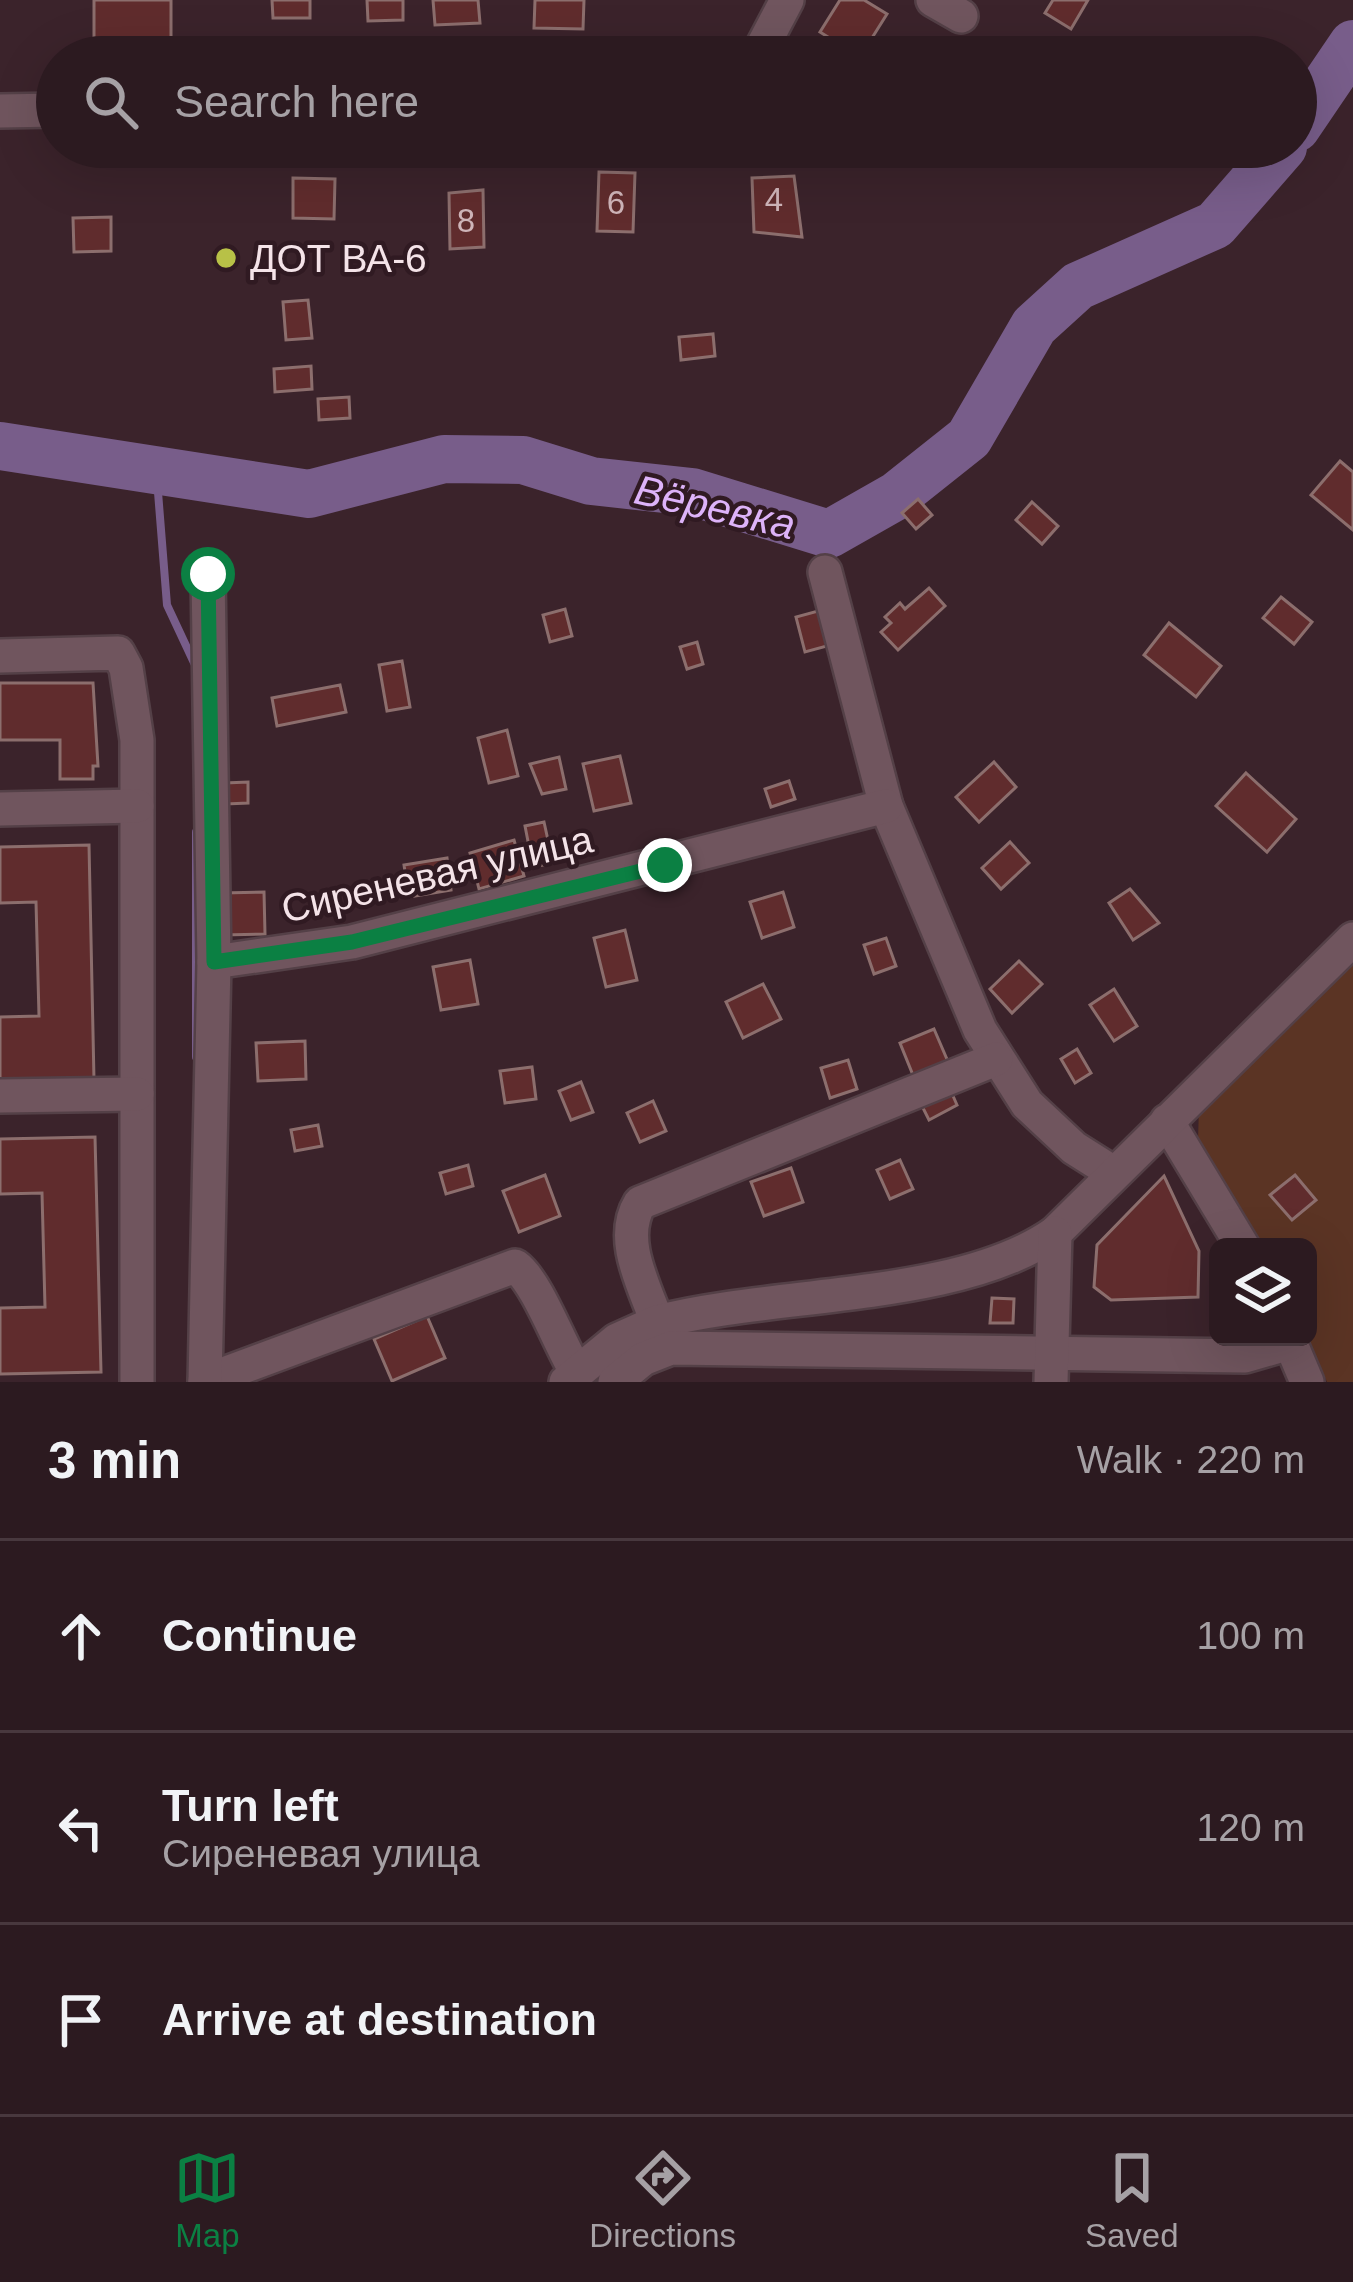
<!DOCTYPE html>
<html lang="en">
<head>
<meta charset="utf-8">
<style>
	body { margin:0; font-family:Helvetica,sans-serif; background:#342329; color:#f1f3f6 }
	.controls { position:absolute; right:36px; bottom:36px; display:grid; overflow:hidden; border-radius:18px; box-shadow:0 12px 48px #0002 }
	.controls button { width:108px; height:108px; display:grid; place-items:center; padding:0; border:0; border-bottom:3px solid #48383e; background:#2c1a20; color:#f1f3f6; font:60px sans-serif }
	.stop { position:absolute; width:36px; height:36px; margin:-27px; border:9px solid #0b8043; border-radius:50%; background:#fff }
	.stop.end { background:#0b8043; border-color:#fff; box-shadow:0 3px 12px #0008 }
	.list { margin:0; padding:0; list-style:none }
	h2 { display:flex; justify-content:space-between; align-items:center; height:156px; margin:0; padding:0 48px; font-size:51px }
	h2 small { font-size:39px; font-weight:400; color:#a6a1a5 }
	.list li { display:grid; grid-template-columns:78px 1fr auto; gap:36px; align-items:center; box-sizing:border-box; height:192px; padding:0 48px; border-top:3px solid #48383e }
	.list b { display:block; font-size:45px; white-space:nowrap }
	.list p { margin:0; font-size:39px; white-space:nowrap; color:#a6a1a5 }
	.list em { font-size:39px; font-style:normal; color:#a6a1a5 }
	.icon { flex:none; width:66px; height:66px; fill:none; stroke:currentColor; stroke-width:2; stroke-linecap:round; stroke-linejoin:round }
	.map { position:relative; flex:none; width:1353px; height:1382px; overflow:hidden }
	.search { position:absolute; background:#2c1a20; box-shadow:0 12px 48px #0002; left:36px; right:36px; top:36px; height:132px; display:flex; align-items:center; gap:30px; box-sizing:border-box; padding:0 42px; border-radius:66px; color:#a6a1a5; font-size:45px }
	.sheet { height:732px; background:#2c1a20 }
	nav { display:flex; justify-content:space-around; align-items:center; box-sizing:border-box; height:168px; border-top:3px solid #48383e; background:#2c1a20; font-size:33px; color:#a6a1a5 }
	nav a { display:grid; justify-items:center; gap:6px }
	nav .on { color:#0b8043 }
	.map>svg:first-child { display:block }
</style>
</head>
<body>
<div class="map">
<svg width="1353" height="1382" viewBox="0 0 1353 1382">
	<rect width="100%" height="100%" fill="#3b232b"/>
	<path fill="#5b3424" d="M 1353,958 L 1353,1382 L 1327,1382 L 1306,1337 L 1308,1247 L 1259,1247 L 1198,1141 L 1199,1105 Z"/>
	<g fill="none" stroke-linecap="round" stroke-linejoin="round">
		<g stroke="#785d8a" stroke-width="8">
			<path d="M 156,467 L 167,605 L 196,667"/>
			<path d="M 196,832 L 196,1057"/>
		</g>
		<g stroke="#785d8a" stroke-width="48">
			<path d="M 1296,128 L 1353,44"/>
			<path d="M 0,446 L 309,494 L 444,459 L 523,460 L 591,481 L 692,492 L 829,534 L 896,496 L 969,438 L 1034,326 L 1078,286 L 1215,225 L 1283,147"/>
		</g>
	</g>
	<g fill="#602c2d" stroke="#8c6e6d" stroke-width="3">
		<path d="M 94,0 L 171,0 L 171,40 L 94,41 Z"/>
		<path d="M 272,0 L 310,0 L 310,18 L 273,18 Z"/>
		<path d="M 367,0 L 403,0 L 403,20 L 368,21 Z"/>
		<path d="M 433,0 L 478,0 L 480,23 L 435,25 Z"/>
		<path d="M 535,0 L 584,0 L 583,29 L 534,28 Z"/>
		<path d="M 840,0 L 864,0 L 887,14 L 860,57 L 820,32 Z"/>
		<path d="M 1053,0 L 1088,0 L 1071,29 L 1045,13 Z"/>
		<path d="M 985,38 L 1017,57 L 975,57 Z"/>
		<path d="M 599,172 L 635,173 L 633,232 L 597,231 Z"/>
		<path d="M 794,176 L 802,237 L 754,232 L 752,178 Z"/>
		<path d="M 293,178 L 335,179 L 334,219 L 293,218 Z"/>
		<path d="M 483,190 L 484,247 L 450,249 L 449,193 Z"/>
		<path d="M 111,217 L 111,251 L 74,252 L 73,218 Z"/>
		<path d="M 308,300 L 312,338 L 286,340 L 283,302 Z"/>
		<path d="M 713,334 L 715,356 L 681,360 L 679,337 Z"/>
		<path d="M 311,366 L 312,389 L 275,392 L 274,369 Z"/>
		<path d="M 349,397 L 350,418 L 319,420 L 318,399 Z"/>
		<path d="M 1340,461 L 1353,472 L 1353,530 L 1311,495 Z"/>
		<path d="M 918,499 L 932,515 L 916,529 L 902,513 Z"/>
		<path d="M 1032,502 L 1058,526 L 1042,544 L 1016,520 Z"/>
		<path d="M 929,588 L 945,606 L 898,650 L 881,632 L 891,623 L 885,617 L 900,603 L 905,609 Z"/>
		<path d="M 1281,597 L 1312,622 L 1294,644 L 1263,618 Z"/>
		<path d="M 565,609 L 572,636 L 550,642 L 543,615 Z"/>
		<path d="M 818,611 L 827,646 L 805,652 L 796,617 Z"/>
		<path d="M 1169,623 L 1221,666 L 1196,697 L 1144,655 Z"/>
		<path d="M 697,642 L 703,664 L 687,669 L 680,647 Z"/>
		<path d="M 402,661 L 410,707 L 387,711 L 379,665 Z"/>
		<path d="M 0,683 L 93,683 L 98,766 L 93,766 L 93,779 L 60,779 L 60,740 L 0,740 Z"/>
		<path d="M 340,685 L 346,712 L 277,726 L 272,698 Z"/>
		<path d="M 507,730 L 518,776 L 489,783 L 478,738 Z"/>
		<path d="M 620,756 L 631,803 L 594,811 L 583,764 Z"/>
		<path d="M 559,757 L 566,789 L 542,794 L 530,764 Z"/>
		<path d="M 994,762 L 1016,787 L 979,822 L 956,797 Z"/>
		<path d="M 1246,773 L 1296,819 L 1267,852 L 1216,806 Z"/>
		<path d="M 789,781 L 795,799 L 771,807 L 765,789 Z"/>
		<path d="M 248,782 L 248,803 L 226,804 L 225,783 Z"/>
		<path d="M 544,822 L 553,863 L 533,867 L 525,826 Z"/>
		<path d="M 514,840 L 524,876 L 479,889 L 470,853 Z"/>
		<path d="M 1010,842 L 1029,863 L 1001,889 L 982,868 Z"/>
		<path d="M 89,845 L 94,1080 L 0,1083 L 0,1017 L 39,1016 L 36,902 L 0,903 L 0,847 Z"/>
		<path d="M 447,858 L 451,890 L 409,897 L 404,865 Z"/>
		<path d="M 1130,889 L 1159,923 L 1133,940 L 1109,903 Z"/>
		<path d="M 264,892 L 265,934 L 223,935 L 222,893 Z"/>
		<path d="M 783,892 L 794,927 L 762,938 L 750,902 Z"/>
		<path d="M 625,930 L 637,980 L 606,987 L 594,938 Z"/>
		<path d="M 886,938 L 896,966 L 874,974 L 864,945 Z"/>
		<path d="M 470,960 L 478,1004 L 441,1010 L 433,967 Z"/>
		<path d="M 1019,961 L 1042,984 L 1012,1013 L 990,989 Z"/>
		<path d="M 763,984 L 781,1019 L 743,1038 L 726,1002 Z"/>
		<path d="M 1114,989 L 1137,1026 L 1114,1041 L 1090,1005 Z"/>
		<path d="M 934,1029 L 952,1071 L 917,1085 L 900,1043 Z"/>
		<path d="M 305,1041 L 306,1079 L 258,1081 L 256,1043 Z"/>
		<path d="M 1077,1049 L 1091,1073 L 1075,1083 L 1061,1059 Z"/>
		<path d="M 848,1060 L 857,1089 L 830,1098 L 821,1068 Z"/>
		<path d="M 532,1067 L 536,1099 L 505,1103 L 500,1071 Z"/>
		<path d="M 581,1082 L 593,1112 L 571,1120 L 559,1091 Z"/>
		<path d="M 950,1089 L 957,1105 L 929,1120 L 921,1104 Z"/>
		<path d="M 653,1101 L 666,1131 L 640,1142 L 627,1113 Z"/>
		<path d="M 318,1125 L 322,1146 L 295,1151 L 291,1130 Z"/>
		<path d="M 95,1137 L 101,1372 L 0,1374 L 0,1308 L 45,1307 L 42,1193 L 0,1194 L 0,1139 Z"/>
		<path d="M 900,1160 L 913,1189 L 890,1199 L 877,1170 Z"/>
		<path d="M 468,1165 L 473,1186 L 446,1194 L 440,1173 Z"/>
		<path d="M 791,1168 L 803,1202 L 764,1216 L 751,1182 Z"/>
		<path d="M 545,1175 L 560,1216 L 519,1232 L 503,1191 Z"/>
		<path d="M 1295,1175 L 1316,1200 L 1292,1220 L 1270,1195 Z"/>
		<path d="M 1164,1176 L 1199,1251 L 1198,1297 L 1111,1300 L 1094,1287 L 1097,1245 Z"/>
		<path d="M 992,1298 L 1014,1299 L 1013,1323 L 990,1323 Z"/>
		<path d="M 427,1316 L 445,1358 L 392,1381 L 374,1339 Z"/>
	</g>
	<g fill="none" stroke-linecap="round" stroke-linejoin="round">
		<g stroke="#544047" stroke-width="38">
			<g id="minor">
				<path d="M 933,0 L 961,16"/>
				<path d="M 757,57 L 787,0"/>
				<path d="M 0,111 L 57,110"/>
				<path d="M 825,572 L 886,806 L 980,1030 L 1027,1104 L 1074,1148 L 1112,1172"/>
				<path d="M 0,656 L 118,653 L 126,668 L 137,740 L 137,1382"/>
				<path d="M 0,809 L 137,806"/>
				<path d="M 214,962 L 352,942 L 886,806"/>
				<path d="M 0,1096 L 137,1094"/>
				<path d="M 1167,1121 L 1243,1247"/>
				<path d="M 657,1322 C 644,1285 618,1239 640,1203 L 996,1059"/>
				<path d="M 1288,1337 L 1307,1382"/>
				<path d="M 205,1381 L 515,1266 C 537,1281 560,1346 577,1373"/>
				<path d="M 205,1382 L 214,962 L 208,575"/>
				<path d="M 566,1382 L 617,1340 L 657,1322 C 776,1291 958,1301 1055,1233 L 1353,939"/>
				<path d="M 615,1382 L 643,1359 L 671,1348 L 1245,1356 L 1290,1343"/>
				<path d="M 1051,1382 L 1055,1233"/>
			</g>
		</g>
		<use href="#minor" stroke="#70555e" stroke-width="33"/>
	</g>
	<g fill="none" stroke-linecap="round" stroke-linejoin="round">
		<path stroke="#0b8043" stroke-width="15" d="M 208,574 L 214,962 L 352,942 L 665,865"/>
	</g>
	<circle fill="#b8c147" stroke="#301a22" stroke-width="4.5" cx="226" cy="258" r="12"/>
	<g text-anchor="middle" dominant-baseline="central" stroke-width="9" stroke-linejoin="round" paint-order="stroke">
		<g font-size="33" fill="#cfb5b9">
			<text x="774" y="199">4</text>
			<text x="616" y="202">6</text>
			<text x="466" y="220">8</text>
		</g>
		<g font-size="39" fill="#f4e3e8" stroke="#301a22" text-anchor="start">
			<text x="250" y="258">ДОТ ВА-6</text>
		</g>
		<g font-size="39" fill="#f4e3e8" stroke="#301a22">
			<text transform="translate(437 874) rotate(-13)">Сиреневая улица</text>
		</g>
		<g font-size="42" font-style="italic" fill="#ddb3f9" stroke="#301a22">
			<text transform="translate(715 507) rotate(13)">Вёревка</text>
		</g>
	</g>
</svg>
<div class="controls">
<button><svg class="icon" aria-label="layers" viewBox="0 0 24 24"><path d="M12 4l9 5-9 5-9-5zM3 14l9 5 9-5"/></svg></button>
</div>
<div class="stop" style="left:208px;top:574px"></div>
<div class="stop end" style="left:665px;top:865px"></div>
<div class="search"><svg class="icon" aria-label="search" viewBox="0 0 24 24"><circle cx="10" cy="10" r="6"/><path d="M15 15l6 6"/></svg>Search here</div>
</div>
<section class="sheet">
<h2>3 min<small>Walk · 220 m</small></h2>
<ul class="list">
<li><svg class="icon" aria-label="ahead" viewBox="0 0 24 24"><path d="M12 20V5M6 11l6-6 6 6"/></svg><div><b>Continue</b></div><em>100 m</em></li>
<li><svg class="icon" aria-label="left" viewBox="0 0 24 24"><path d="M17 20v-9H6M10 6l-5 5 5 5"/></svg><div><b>Turn left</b><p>Сиреневая улица</p></div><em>120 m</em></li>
<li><svg class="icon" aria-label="arrive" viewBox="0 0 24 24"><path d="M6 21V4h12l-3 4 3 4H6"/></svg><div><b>Arrive at destination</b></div></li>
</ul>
</section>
<nav>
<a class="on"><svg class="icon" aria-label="map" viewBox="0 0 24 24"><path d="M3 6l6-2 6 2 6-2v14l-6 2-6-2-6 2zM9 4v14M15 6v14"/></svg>Map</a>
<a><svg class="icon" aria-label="directions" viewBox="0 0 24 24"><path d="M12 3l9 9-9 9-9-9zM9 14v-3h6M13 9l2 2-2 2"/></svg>Directions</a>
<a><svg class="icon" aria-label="saved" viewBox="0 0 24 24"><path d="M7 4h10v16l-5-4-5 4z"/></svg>Saved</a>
</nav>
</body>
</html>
